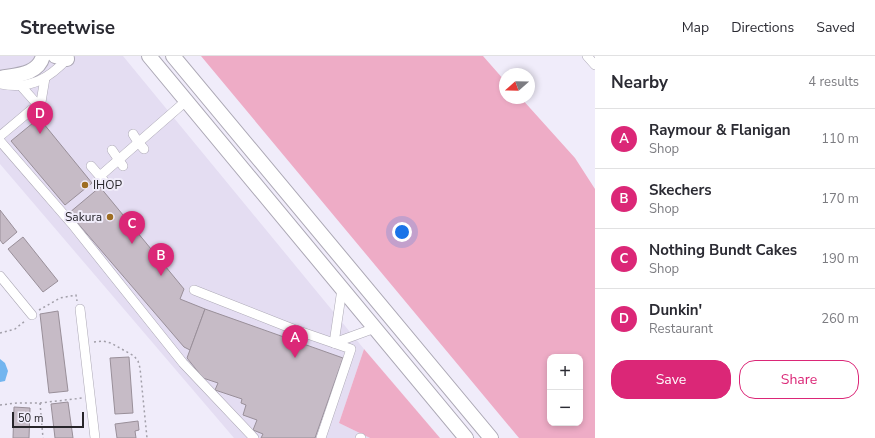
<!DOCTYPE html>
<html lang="en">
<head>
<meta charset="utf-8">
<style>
	body { margin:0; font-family:"Nunito Sans",sans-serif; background:#f2f2f3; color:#2b2b33 }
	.controls { position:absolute; right:12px; bottom:12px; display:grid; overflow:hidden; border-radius:8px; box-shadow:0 2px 6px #0003 }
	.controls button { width:36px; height:36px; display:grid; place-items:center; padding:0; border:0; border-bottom:1px solid #e1e1e2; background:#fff; color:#2b2b33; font:20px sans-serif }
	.compass { position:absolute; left:499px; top:12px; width:36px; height:36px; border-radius:50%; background:#fff; box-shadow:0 2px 6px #0003; rotate:250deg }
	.scale { position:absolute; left:12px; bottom:10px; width:72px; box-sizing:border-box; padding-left:4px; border:2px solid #27252a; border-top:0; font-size:11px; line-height:14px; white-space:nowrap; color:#27252a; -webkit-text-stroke:3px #f0ecfa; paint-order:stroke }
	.you { position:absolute; left:402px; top:176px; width:14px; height:14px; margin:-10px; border:3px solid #fff; border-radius:50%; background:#1a73e8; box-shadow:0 0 0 6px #1a73e833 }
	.badge { display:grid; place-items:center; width:26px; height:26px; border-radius:50%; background:#db2777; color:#fff; font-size:13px; font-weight:700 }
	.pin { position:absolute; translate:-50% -33px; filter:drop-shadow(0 1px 2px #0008) }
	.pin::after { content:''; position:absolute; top:21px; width:14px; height:12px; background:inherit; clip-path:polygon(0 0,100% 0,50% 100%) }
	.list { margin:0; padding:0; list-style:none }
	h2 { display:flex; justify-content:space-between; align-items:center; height:52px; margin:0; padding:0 16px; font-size:17px }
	h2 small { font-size:13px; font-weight:400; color:#7c7c81 }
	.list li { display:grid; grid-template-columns:26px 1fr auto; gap:12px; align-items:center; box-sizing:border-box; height:60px; padding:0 16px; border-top:1px solid #e1e1e2 }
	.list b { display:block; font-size:15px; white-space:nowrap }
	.list p { margin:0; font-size:13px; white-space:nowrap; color:#7c7c81 }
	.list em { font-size:13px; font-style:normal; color:#7c7c81 }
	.actions { display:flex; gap:8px; padding:12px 16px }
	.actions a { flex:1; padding:9px 0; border:1px solid #db2777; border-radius:16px; text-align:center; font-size:14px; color:#db2777 }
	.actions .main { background:#db2777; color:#fff }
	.map { position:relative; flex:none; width:595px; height:382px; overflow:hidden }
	header { display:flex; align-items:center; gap:24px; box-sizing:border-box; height:56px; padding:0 20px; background:#fff; border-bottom:1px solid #e1e1e2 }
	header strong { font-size:19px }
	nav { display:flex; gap:22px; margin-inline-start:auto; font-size:14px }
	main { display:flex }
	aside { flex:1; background:#fff }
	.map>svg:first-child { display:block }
</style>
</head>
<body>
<header>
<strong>Streetwise</strong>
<nav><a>Map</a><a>Directions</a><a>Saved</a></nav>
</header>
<main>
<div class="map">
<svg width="595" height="382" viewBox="0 0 595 382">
	<rect width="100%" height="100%" fill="#f0ecfa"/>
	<path fill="#e4ddf2" d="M 0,0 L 123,0 L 364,293 L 339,367 L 370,382 L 234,382 L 0,108 Z"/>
	<g fill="#eeacc6" fill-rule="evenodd">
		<path d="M 201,0 L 483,0 L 505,25 L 505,42 L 521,42 L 575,102 L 595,133 L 595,382 L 519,382 ZM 550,301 L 580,301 L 580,367 L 550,367 Z"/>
		<path d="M 364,293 L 440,382 L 370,382 L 339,367 Z"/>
	</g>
	<path fill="#73b5ef" d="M 0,303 L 5,307 L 8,315 L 5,325 L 0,326 Z"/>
	<g fill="#c6bbc6" stroke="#998f99">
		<path d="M 39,62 L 92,127 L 65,149 L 11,85 Z"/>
		<path d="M 100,131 L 184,233 L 180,243 L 205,253 L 190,294 L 184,291 L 69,157 Z"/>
		<path d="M 0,154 L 17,176 L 3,188 L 0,184 Z"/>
		<path d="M 23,181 L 58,225 L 43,236 L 8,193 Z"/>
		<path d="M 205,253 L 343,302 L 315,382 L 261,382 L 263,378 L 253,374 L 257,364 L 243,359 L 246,349 L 241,347 L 242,343 L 215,334 L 218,327 L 203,322 L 187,302 Z"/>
		<path d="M 58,255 L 68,335 L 49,337 L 40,258 Z"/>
		<path d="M 129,301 L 133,357 L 115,358 L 110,302 Z"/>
		<path d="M 68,346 L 73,382 L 55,382 L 51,348 Z"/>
		<path d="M 14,351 L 30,352 L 29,382 L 13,382 Z"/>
		<path d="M 138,365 L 139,374 L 135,375 L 136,382 L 117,382 L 115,368 Z"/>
	</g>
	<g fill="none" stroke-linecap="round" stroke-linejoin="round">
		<g stroke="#aca8b5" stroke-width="10">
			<g id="minor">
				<path d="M 587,0 L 595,9"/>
				<path d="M 0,28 C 30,34 49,23 69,1"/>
				<path d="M 21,30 L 45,57"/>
				<path d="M 40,52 L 45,22"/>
				<path d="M 133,78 L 138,86 L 144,93"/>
				<path d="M 0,80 L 31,54 L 40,52"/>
				<path d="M 0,85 L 72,168 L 183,307 L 254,382"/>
				<path d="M 112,94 L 123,110"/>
				<path d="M 91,110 L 105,126"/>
				<path d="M 100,120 L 186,45"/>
				<path d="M 0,220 L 32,259"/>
				<path d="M 194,234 L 293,273 L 351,293 L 321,382"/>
				<path d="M 80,253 L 95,382"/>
				<path d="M 334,287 L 342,233"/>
				<path d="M 334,287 L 375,272"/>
				<path d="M 360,382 L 361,382"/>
			</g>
		</g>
		<g stroke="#aca8b5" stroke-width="16">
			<g id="highway">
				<path d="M 55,0 L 67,3"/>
				<path d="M 149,0 L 466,382"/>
				<path d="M 173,0 L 491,382"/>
				<path d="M 0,22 C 16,19 38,19 43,0"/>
			</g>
		</g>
		<g stroke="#a29fa9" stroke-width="1.5" stroke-dasharray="2 3" stroke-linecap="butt">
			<path d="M 39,254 L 60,242 L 76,239 L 77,245"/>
			<path d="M 0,277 L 15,273 L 25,265"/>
			<path d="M 94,286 L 103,285 L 111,287 L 134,300 L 138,305 L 140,312 L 147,382"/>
			<path d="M 40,347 L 43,382"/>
			<path d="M 0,349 L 17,347 L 40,347 L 82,342"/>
		</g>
		<use href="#minor" stroke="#fff" stroke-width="9"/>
		<use href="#highway" stroke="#fff" stroke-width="14"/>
	</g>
	<g fill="#9e6e22" stroke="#f0ecfa" stroke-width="1.5">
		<circle cx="85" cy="129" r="4"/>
		<circle cx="110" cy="161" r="4"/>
	</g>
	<g text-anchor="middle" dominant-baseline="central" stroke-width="4" stroke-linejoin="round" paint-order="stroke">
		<g font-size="12" fill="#27252a" stroke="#f0ecfa" text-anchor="start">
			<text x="93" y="129">IHOP</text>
			<text x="102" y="161" text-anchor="end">Sakura</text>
		</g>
	</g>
</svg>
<div class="controls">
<button>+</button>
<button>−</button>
</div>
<svg class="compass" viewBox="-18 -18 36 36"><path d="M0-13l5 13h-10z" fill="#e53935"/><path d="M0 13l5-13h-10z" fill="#7c7c81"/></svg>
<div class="scale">50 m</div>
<div class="you"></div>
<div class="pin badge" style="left:295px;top:302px">A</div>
<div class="pin badge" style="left:161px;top:220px">B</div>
<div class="pin badge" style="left:132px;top:188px">C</div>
<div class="pin badge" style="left:40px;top:78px">D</div>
</div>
<aside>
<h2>Nearby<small>4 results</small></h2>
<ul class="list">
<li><span class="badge">A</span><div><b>Raymour &amp; Flanigan</b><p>Shop</p></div><em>110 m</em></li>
<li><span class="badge">B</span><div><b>Skechers</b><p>Shop</p></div><em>170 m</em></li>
<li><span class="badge">C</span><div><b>Nothing Bundt Cakes</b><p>Shop</p></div><em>190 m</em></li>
<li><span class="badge">D</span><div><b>Dunkin'</b><p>Restaurant</p></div><em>260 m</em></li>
</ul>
<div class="actions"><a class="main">Save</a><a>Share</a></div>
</aside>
</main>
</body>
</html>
